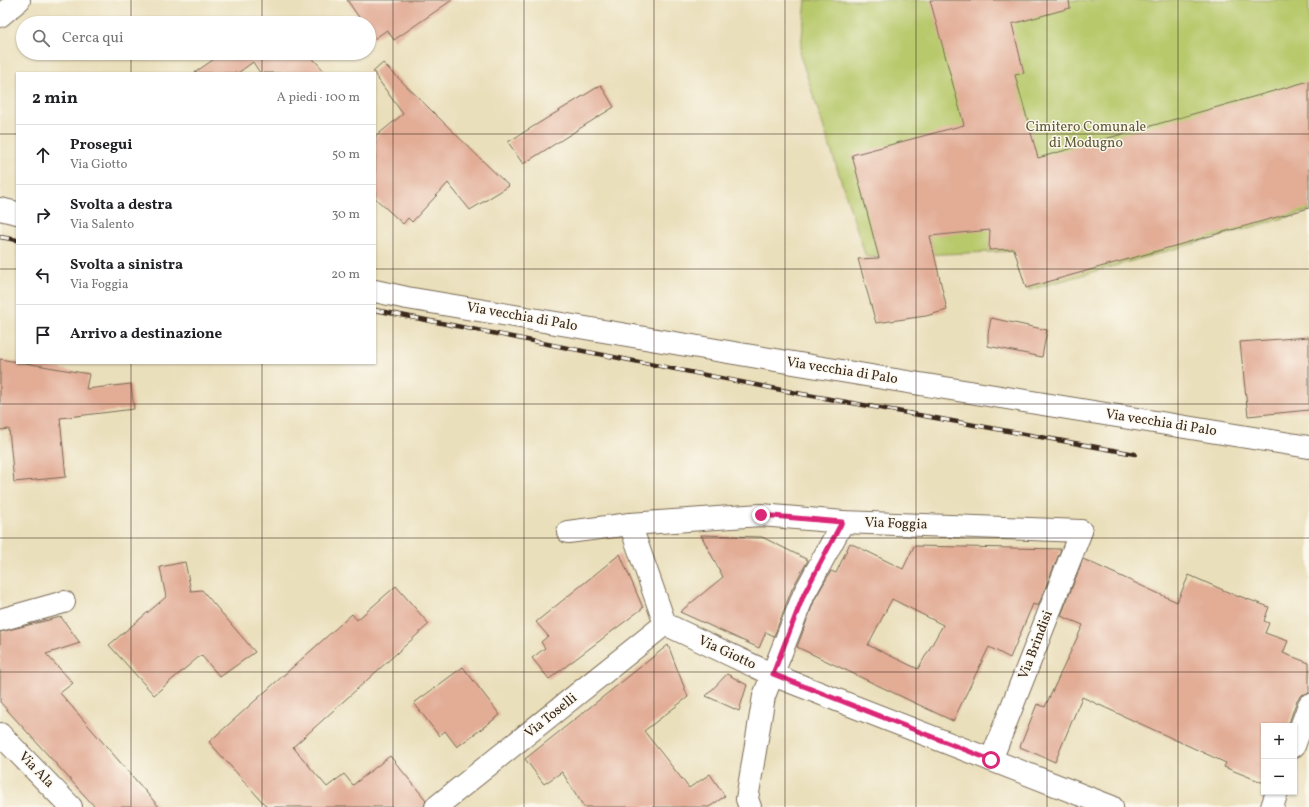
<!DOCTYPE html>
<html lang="it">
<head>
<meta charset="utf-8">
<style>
	body { margin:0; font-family:Vollkorn,serif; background:#f2f2f2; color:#202124 }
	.controls { position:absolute; right:12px; bottom:12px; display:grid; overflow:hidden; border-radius:0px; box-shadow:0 1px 3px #0004 }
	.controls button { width:36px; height:36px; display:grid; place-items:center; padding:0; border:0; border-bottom:1px solid #e0e0e0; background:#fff; color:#202124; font:20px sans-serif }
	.stop { position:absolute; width:12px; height:12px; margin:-9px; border:3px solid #db2777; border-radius:50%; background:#fff }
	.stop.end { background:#db2777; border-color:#fff; box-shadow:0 1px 4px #0008 }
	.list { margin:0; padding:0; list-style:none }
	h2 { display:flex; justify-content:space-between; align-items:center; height:52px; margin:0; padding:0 16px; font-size:17px }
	h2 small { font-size:13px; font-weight:400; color:#757577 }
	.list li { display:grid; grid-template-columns:26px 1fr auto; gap:12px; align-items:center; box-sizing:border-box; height:60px; padding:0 16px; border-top:1px solid #e0e0e0 }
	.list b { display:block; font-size:15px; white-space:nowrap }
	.list p { margin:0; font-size:13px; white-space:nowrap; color:#757577 }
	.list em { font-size:13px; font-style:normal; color:#757577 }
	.icon { flex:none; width:22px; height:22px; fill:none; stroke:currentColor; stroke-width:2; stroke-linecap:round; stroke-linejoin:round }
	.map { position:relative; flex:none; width:1309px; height:807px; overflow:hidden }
	.search { position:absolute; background:#fff; box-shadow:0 1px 3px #0004; left:16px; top:16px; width:360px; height:44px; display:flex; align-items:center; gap:10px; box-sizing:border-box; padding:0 14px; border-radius:22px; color:#757577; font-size:15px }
	.panel { position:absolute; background:#fff; box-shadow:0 1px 3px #0004; left:16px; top:72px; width:360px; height:292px; border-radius:0px }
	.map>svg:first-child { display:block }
</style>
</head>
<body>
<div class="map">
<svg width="1309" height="807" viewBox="0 0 1309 807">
	<rect width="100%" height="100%" fill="#fbf7ec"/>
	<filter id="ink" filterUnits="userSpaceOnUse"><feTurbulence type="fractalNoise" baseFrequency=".025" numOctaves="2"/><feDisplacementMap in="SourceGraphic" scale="8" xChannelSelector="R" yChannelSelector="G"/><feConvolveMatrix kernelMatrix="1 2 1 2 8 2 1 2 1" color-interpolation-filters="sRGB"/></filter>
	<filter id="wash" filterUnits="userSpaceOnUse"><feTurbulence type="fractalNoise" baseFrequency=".012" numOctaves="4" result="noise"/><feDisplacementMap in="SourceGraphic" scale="16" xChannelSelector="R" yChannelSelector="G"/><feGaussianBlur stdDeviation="0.9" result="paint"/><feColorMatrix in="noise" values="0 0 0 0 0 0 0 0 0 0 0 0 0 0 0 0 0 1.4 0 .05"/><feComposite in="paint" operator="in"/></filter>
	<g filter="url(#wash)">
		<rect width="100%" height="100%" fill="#eadfbb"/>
		<path fill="#b8c96c" stroke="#7a7a45" d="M 806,0 L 1309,0 L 1309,211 L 1029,290 L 1019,251 L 866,257 L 800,55 Z"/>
		<g id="blocks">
			<g fill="#e2ac95" fill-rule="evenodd">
				<path d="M 347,0 L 452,0 L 394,40 L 387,30 L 374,39 L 369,31 L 369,23 L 363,23 Z"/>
				<path d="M 930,0 L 1069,0 L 1070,8 L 1012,24 L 1024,73 L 1015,75 L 1038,158 L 1309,81 L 1309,208 L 1026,288 L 1014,249 L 989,250 L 990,230 L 930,236 L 947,310 L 926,316 L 876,323 L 858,259 L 879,258 L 852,155 L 964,125 Z"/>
				<path d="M 223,53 L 308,53 L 326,73 L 260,73 L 253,62 L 238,73 L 194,73 Z"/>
				<path d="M 383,63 L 487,165 L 509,186 L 470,210 L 448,183 L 412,222 L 408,218 L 403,224 L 375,198 L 375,137 L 403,114 L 375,75 L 375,73 L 373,72 Z"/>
				<path d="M 601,85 L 614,107 L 523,164 L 508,142 Z"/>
				<path d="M 991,318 L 1047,330 L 1042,357 L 988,346 L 988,334 Z"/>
				<path d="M 1309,337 L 1309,410 L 1248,416 L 1240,342 Z"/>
				<path d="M 0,359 L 17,362 L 17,363 L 25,363 L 89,374 L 86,389 L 131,384 L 134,409 L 60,418 L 66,477 L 14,482 L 9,429 L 0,430 Z"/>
				<path d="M 701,535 L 762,537 L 808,560 L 792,589 L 774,636 L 766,632 L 759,648 L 680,612 L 723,577 Z"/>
				<path d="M 850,543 L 903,569 L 914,546 L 1061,549 L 1038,606 L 1033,604 L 1010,658 L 989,647 L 953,721 L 797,647 L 815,599 L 831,571 L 836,573 ZM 892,599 L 943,625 L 918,669 L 868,645 Z"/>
				<path d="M 620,554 L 643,608 L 549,679 L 532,658 L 545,648 L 541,642 L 548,636 L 536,622 Z"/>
				<path d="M 1083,559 L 1177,602 L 1189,575 L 1239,597 L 1239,596 L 1269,607 L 1264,621 L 1269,623 L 1265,633 L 1288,641 L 1283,653 L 1309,663 L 1309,693 L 1301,695 L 1297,700 L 1288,726 L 1264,726 L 1264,783 L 1224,767 L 1226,763 L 1082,697 L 1055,762 L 1020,747 L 1037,704 L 1045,707 L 1083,625 L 1061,616 Z"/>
				<path d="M 185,562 L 191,591 L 202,590 L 255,652 L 220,677 L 201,655 L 154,695 L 109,645 L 166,597 L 160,567 Z"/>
				<path d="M 396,586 L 429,624 L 293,747 L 327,787 L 344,774 L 353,785 L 390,756 L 426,800 L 424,807 L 267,807 L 209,742 L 352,614 L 357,620 Z"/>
				<path d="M 61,617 L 80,643 L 46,654 L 73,683 L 60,693 L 159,807 L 95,807 L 0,702 L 0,632 Z"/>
				<path d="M 668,645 L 688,697 L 644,731 L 689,788 L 710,774 L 725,796 L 709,807 L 584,807 L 562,772 L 544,784 L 525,759 Z"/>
				<path d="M 463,667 L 500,715 L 457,747 L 445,731 L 439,736 L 414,703 Z"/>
				<path d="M 727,674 L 747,685 L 739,711 L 706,696 Z"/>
			</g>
		</g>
	</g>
	<g filter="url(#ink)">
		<use href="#blocks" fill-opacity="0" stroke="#786955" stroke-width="1"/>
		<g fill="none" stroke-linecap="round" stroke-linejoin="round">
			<g stroke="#786955" stroke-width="24">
				<g id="minor">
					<path d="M 0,16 L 19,0"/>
					<path d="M 0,209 L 17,213"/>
					<path d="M 375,291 L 407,298 L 883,378 L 1309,447"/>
					<path d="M 630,524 L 665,624 L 773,675 L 1112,807"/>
					<path d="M 568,532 L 630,524 L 761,515 L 843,522 L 1081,531 L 991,760"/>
					<path d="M 0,620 L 64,602"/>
					<path d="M 0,734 L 71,807"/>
					<path d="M 1294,746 L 1309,705"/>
					<path d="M 436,807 L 665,624"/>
					<path d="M 750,807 L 747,799 L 764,696 L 804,594 L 843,522"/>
					<path d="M 1272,807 L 1277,792"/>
				</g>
			</g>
			<use href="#minor" stroke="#fff" stroke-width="22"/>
			<g stroke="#3b2a1e" stroke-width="4.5">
				<g id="rail">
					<path d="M 0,237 L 17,240"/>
					<path d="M 375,310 L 802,394 L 1135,454"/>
				</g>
			</g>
			<use href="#rail" stroke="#fbf7ec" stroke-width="3" stroke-dasharray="9" stroke-linecap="butt"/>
		</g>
	</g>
	<g fill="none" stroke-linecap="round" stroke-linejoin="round" filter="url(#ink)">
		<path stroke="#db2777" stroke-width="5" d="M 761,515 L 842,522 L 804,594 L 773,674 L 991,760"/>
	</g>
	<path fill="none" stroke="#3b2a1e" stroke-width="1" stroke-opacity="0.55" d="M 131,0 L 131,23M 262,0 L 262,23M 393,0 L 393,807M 524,0 L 524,807M 654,0 L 654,807M 785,0 L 785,807M 916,0 L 916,807M 1047,0 L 1047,807M 1178,0 L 1178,807M 131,53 L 131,73M 262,53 L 262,73M 0,134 L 17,134M 375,134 L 1309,134M 0,269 L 17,269M 375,269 L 1309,269M 131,363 L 131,807M 262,363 L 262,807M 0,404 L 1309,404M 0,538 L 1309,538M 0,672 L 1309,672"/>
	<g text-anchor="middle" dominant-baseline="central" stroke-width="3" stroke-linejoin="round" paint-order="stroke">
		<g font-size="14" fill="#605a35" stroke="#fbf7ec">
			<text x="1086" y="127">Cimitero Comunale<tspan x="1086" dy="16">di Modugno</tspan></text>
		</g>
		<g font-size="14" fill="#3b2a1e" stroke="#fbf7ec">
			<text transform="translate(522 317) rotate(10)">Via vecchia di Palo</text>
			<text transform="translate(842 371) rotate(9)">Via vecchia di Palo</text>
			<text transform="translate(1161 423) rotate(9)">Via vecchia di Palo</text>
			<text transform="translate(896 524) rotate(2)">Via Foggia</text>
			<text transform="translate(1036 645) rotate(-69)">Via Brindisi</text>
			<text transform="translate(727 653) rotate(25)">Via Giotto</text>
			<text transform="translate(551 716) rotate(-39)">Via Toselli</text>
			<text transform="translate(36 770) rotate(46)">Via Ala</text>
		</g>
	</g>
</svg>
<div class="controls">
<button>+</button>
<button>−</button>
</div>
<div class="stop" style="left:991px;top:760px"></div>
<div class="stop end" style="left:761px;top:515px"></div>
<div class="search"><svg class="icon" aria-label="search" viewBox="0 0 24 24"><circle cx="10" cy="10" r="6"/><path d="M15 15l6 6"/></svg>Cerca qui</div>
<section class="panel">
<h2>2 min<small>A piedi · 100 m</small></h2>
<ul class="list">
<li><svg class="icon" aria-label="ahead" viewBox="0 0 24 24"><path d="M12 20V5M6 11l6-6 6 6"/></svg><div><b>Prosegui</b><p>Via Giotto</p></div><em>50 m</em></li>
<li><svg class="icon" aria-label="right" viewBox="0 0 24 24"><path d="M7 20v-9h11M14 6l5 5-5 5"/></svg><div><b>Svolta a destra</b><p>Via Salento</p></div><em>30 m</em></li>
<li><svg class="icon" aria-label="left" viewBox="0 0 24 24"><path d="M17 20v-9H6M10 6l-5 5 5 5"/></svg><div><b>Svolta a sinistra</b><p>Via Foggia</p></div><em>20 m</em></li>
<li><svg class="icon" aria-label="arrive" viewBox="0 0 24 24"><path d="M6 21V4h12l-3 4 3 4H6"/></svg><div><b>Arrivo a destinazione</b></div></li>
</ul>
</section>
</div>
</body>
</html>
